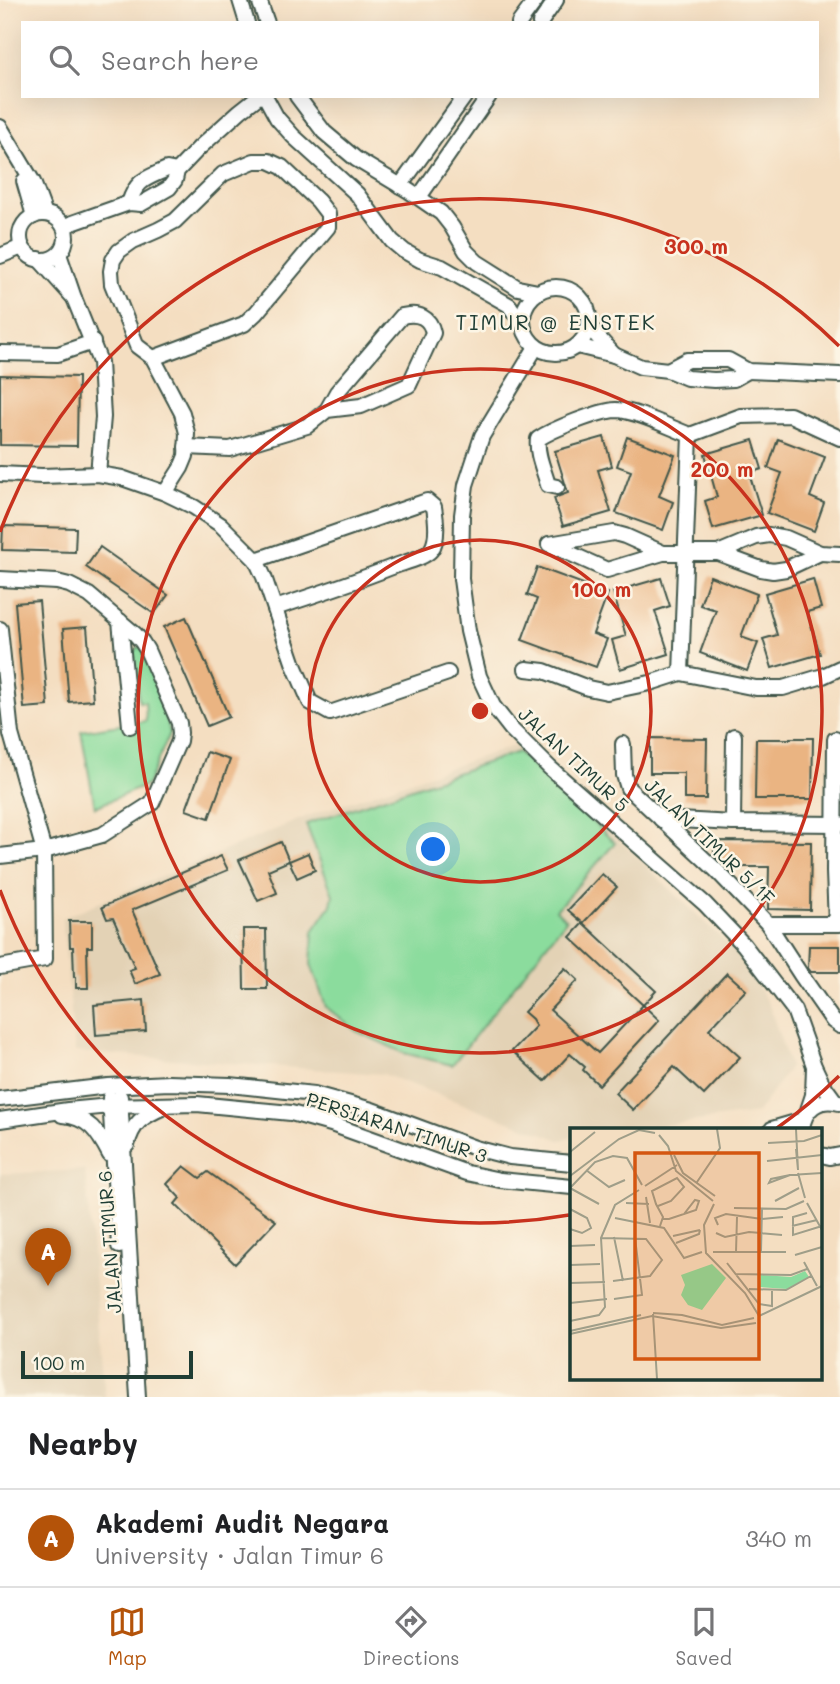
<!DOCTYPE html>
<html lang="en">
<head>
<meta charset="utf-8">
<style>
	body { margin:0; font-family:Mali,sans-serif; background:#f6f6f6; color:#202124 }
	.scale { position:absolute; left:21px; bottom:18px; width:172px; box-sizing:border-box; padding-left:7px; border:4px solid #1f3d34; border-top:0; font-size:19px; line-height:24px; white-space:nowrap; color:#1f3d34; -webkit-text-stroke:5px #fcf5e5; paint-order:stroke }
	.you { position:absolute; left:434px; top:850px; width:24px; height:24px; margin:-18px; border:5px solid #fff; border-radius:50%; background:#1a73e8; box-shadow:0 0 0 10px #1a73e833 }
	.badge { display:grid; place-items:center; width:46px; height:46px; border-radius:50%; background:#b45309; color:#fff; font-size:23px; font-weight:700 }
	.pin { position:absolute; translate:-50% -58px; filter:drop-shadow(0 2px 4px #0008) }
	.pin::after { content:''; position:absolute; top:37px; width:24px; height:21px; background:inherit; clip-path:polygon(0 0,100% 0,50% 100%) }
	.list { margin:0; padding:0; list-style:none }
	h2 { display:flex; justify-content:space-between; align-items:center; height:91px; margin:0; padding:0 28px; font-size:30px }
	h2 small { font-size:23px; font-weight:400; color:#757577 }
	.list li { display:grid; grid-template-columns:46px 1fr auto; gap:21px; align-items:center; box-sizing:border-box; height:98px; padding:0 28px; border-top:2px solid #e0e0e0 }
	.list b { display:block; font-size:26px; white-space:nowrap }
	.list p { margin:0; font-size:23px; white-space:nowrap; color:#757577 }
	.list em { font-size:23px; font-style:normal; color:#757577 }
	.icon { flex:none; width:38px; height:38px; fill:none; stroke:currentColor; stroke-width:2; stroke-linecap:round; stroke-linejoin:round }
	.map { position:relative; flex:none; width:840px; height:1397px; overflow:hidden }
	.search { position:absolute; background:#fff; box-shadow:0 7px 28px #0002; left:21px; right:21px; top:21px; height:77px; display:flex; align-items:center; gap:18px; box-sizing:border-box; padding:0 24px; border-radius:0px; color:#757577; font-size:26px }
	.sheet { height:189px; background:#fff }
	nav { display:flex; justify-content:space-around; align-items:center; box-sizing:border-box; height:98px; border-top:2px solid #e0e0e0; background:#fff; font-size:19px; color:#757577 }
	nav a { display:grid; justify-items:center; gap:4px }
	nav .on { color:#b45309 }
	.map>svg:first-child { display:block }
</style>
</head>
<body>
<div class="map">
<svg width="840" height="1397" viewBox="0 0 840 1397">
	<rect width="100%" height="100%" fill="#fcf5e5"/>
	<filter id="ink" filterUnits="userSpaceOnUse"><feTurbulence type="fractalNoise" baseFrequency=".0143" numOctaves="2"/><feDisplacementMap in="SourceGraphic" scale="14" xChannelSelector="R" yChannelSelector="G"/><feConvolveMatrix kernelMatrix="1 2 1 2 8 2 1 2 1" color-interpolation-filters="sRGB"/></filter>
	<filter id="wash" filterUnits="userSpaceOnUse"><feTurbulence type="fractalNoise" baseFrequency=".00686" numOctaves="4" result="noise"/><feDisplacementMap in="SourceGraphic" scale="28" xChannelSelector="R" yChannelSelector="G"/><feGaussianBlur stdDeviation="1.57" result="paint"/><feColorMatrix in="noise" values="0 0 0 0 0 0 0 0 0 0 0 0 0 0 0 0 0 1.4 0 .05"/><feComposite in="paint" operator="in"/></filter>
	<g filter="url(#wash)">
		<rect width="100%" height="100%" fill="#f4dec1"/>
		<g fill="#e3d2b5">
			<path d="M 519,744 L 738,954 L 769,1005 L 790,1067 L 757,1113 L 636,1129 L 572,1129 L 572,1138 L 560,1140 L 383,1074 L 75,1052 L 62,918 L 308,816 Z"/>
			<path d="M 85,1170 L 105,1397 L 0,1397 L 0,1174 Z"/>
		</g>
		<g fill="#8bdc9d" stroke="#558c68" stroke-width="2">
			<path d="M 139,646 L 146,652 L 170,733 L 147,785 L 95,807 L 81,731 L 146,721 L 145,702 L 139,702 L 133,653 Z"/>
			<path d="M 518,752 L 615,843 L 556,910 L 566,920 L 452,1065 L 404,1053 L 356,1031 L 326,1007 L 311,964 L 313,931 L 331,905 L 333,895 L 306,824 Z"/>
		</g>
		<g id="blocks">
			<g fill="#eab482">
				<path d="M 0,375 L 78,377 L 77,446 L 0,445 Z"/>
				<path d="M 604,437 L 612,466 L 598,470 L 611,512 L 563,526 L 554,498 L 568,493 L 555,451 Z"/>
				<path d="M 627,437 L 675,455 L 659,496 L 673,502 L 663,530 L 616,513 L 631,471 L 617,466 Z"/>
				<path d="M 778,439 L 825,457 L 810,497 L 824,503 L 814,531 L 767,513 L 782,473 L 768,468 Z"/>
				<path d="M 753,440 L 762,469 L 749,473 L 762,515 L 713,529 L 705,501 L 717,497 L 705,454 Z"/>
				<path d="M 3,526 L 76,528 L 75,552 L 2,550 Z"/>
				<path d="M 100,547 L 168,595 L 154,614 L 86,567 Z"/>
				<path d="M 537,567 L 608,593 L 593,634 L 607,639 L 596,667 L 522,640 L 537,599 L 527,595 Z"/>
				<path d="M 710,576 L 757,594 L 741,637 L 758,643 L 747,671 L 700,653 L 716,610 L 700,605 Z"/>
				<path d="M 661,578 L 670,606 L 655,611 L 669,654 L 620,669 L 612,640 L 626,636 L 613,592 Z"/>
				<path d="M 813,579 L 821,608 L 807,612 L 820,654 L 772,668 L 763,639 L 777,635 L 765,593 Z"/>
				<path d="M 39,601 L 48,706 L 24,708 L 15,603 Z"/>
				<path d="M 186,617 L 229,717 L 207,726 L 164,627 Z"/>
				<path d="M 87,627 L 93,700 L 69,702 L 63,629 Z"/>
				<path d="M 650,738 L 707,739 L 706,799 L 684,799 L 684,773 L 650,773 Z"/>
				<path d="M 790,738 L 813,738 L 812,799 L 755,799 L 756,739 L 790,739 Z"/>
				<path d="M 207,752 L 230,760 L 209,818 L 186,810 Z"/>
				<path d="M 714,841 L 811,842 L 810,910 L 768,909 L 769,867 L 727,867 L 714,855 Z"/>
				<path d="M 281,842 L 289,861 L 268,870 L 277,893 L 258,901 L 239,860 Z"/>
				<path d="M 308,853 L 315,870 L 297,878 L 289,861 Z"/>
				<path d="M 221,856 L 228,870 L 132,910 L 160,974 L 135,984 L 129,970 L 135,968 L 113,918 L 107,919 L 102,907 Z"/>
				<path d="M 602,874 L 617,887 L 583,923 L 568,910 Z"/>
				<path d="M 69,921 L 92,921 L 92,947 L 87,947 L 88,988 L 76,988 L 76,977 L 74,977 L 73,947 L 70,947 Z"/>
				<path d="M 583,923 L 656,991 L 643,1005 L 570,937 Z"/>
				<path d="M 243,929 L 266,929 L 267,989 L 244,989 Z"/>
				<path d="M 809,946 L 840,946 L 840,972 L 811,972 L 808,968 Z"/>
				<path d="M 565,968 L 578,980 L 550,1010 L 598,1053 L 643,1005 L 659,1020 L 599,1085 L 583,1070 L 585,1067 L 570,1054 L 545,1081 L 512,1051 L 536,1026 L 532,1019 L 524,1012 Z"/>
				<path d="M 727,973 L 746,990 L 709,1029 L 740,1057 L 704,1095 L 674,1067 L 633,1110 L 615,1093 Z"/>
				<path d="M 144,1000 L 146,1031 L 96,1035 L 94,1005 Z"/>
				<path d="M 184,1166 L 200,1178 L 208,1172 L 276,1221 L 235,1264 L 175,1204 L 180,1198 L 167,1184 Z"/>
			</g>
		</g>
	</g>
	<g filter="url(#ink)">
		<use href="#blocks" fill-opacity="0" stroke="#3f5549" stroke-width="2"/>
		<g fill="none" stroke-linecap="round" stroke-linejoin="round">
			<g stroke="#3f5549" stroke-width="18">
				<g id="minor">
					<path d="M 240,0 L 247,23"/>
					<path d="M 259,0 L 267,23"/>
					<path d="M 519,23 L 536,0"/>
					<path d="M 540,23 L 556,0"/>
					<path d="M 265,96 L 277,118 L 293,136 L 357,194 L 392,241 L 404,251 L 420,260 L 442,267 L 509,305 L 522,323"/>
					<path d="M 297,96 L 324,132 L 356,159 L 409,191 L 441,213 L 452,227 L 466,251 L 477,262 L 518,288 L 538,292"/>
					<path d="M 0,127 L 33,182 L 45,214"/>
					<path d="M 24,181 L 34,216"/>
					<path d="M 400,186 L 465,96"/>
					<path d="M 419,197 L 489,96"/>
					<path d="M 129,203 C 137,179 146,179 167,169 L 177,171"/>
					<circle cx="43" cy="237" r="23"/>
					<path d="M 64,226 L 129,203 L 141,204 L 169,188 L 175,180 L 177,171 L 199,148 L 240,111 L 259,96"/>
					<path d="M 0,256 L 22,247"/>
					<path d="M 39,259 L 74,298 L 59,254"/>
					<circle cx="556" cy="320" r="33"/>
					<path d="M 74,298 L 100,362 L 103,417 L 98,474"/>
					<path d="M 589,327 L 614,355"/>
					<path d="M 577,346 L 614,355 L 641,367 L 668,370 L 687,378 L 714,380 L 734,379 L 748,371"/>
					<path d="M 536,347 L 482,436 L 466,485 L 462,515 L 461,579 L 468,631 L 479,676 L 493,706 L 511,729 L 550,768 L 705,904 L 744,945 L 794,1010 L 814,1066 L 822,1083 L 835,1101"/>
					<path d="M 0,353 L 58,354 L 93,342"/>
					<path d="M 153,358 L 244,324 L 256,313 L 328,227 L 328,214 L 318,201 L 282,167 L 269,161 L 254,161 L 223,174 L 175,221 L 158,230 L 133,241 L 119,251 L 113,260 L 111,271 L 112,284 L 137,346 L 153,358 L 182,413 L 187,433 L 186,456 L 181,468 L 165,493"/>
					<path d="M 668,370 L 687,360 L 728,360 L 748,371 L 840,375"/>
					<path d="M 186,447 L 230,449 L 307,426 L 327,410 L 337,392 L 402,316 C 418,312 430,317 433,333 L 409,385 L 361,406 L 327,410"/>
					<path d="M 0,474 L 42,476 L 98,474 L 122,478 L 165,493 L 194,507 L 221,525 L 256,560 L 264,577 L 294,665 L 310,702 L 330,713 L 448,673"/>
					<path d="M 557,487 L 548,485 C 544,470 536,454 538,439 C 553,429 598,411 616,410 C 635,410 671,428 690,435 L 741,416 L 790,415 L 840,438"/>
					<path d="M 549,544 L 607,570 L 663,553 L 718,553 L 761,569 L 773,571 L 786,569 L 820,553"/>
					<path d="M 549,544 L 614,533 L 625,536 L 663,553"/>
					<path d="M 718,553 L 756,537 L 769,535 L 786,538 L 820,553 L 840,554"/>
					<path d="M 256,560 L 418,504 L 427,501 L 434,507 C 436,519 439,539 431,550 C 425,558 402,563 392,567 C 354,582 315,595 275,608"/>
					<path d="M 0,579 L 57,582 L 69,585 L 89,595 L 135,634 L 142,642 L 147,650 L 179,723 L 180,733 L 179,741 L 152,803 L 102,835 L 44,851 L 0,856"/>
					<path d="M 120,621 L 130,726"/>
					<path d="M 0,629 L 11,734 L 44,851 L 45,959 L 0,967"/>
					<path d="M 526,669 L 544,671 L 588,688 L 607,692 L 650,683 L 681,673 L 756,688 L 783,688 L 823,676 L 840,668"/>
					<path d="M 681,673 L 690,435"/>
					<path d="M 835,739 L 834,872 L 836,924"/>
					<path d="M 623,744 L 624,775 L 628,788 L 717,871 L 768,924 L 801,975 L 833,1021 L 840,1026"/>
					<path d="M 661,819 L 733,823 L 840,824"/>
					<path d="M 733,823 L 734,736"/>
					<path d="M 768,924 L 840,924"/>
					<path d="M 120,1097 L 138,1397"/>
					<path d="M 110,1098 L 119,1246"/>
					<path d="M 0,1099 L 108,1086 L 169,1083 L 230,1085 L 314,1094 L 372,1110 L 475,1148 L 510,1157 L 572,1163"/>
					<path d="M 808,1110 L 813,1095 L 814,1067"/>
					<path d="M 62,1115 C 89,1117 98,1132 110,1155"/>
					<path d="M 0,1120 L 68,1110 L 110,1106 L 197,1104 L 291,1113 L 331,1124 L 467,1173 L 500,1180 L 572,1187"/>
					<path d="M 772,1129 L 803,1120"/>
					<path d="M 802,1129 C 804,1109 819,1097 839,1103"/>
					<path d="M 127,1145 C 133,1122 142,1117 164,1107"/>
					<path d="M 821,1155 L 830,1157 L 840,1155"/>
				</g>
			</g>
			<use href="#minor" stroke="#fff" stroke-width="14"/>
		</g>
	</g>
	<g fill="none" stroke="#c8321e" stroke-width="3.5">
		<circle cx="480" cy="711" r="171"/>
		<circle cx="480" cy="711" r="342"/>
		<path d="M839 1076A512 512 0 0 1 777 1128M569 1215A512 512 0 0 1 0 890M0 532A512 512 0 0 1 839 346"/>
	</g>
	<g text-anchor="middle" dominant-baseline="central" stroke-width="5" stroke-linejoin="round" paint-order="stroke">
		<g font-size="19" fill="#1f3d34" stroke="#fcf5e5">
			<text transform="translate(574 759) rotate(43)">JALAN TIMUR 5</text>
			<text transform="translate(710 841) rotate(44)">JALAN TIMUR 5/1F</text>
			<text transform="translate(397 1127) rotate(18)">PERSIARAN TIMUR 3</text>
			<text transform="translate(109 1242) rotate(-94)">JALAN TIMUR 6</text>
		</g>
		<g font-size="21" letter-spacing="2" fill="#1f3d34" stroke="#fcf5e5">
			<text x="556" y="321">TIMUR @ ENSTEK</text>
		</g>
	</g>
	<g transform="translate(570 1128)">
		<rect width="252" height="252" fill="#f4dec1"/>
		<path d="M 142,136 L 156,150 L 132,182 L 118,177 L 111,167 L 115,157 L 111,147 ZM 235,143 L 239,149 L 217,161 L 190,159 L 191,147 L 221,149 Z" fill="#8bdc9d"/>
		<path fill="none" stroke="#9f9e89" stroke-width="2" d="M 89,7 L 98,18 L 106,43 L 143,73M 198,15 L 234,13 L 252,7M 226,21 L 228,42 L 226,1M 0,24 L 25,4M 104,27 L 113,45 L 145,68M 197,33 L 252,27M 16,42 L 39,59 L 55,52M 228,45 L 235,70M 220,47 L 199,55 L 201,51 L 220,47 L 252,45M 0,48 L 49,11 L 69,2 L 85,5M 127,54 L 150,20 L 147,1M 75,58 L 107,37M 0,60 L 25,34 L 43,28 L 57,30 L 72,57M 0,60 L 29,76M 76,69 L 80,95M 205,73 L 229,60M 56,75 L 79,76M 237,75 L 252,102M 144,76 L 134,97 L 136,125 L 175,165 L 189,188M 88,78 L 101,73 L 114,59 L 107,50 L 82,63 L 86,76 L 93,89 L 90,98M 164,80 L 216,81 L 234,73M 0,81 L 17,90 L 21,100 L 12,105 L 0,101M 237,85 L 223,89 L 223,107 L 252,98M 45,90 L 94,100 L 114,130 L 132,124M 93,91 L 99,91 L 126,82 L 129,73 L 125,72 L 114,86M 192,91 L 213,89M 148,97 L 145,90 L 156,86 L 192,91M 222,98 L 247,92M 146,105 L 155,109 L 179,104 L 212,107M 103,108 L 130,102M 44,109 L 53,153M 31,110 L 76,111 L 92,132 L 80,148 L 43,153M 106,115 L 129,106 L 130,102M 0,118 L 25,117M 191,123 L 192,81M 143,124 L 216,124M 166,124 L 167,89M 225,127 L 252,119M 189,134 L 189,161M 234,134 L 247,158M 157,135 L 189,176 L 202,178 L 202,162M 0,137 L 30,136M 165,146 L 221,147 L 237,141M 0,155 L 35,154M 179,161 L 216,162 L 241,148M 44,171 L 72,167 L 65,110M 0,175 L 37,171M 83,185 L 112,187 L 152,197 L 184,190M 83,186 L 87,251M 189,188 L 252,158M 0,193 L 29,187 L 35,179 L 31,110 L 45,77 L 69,62M 0,203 L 71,187M 0,206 L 82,188 L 151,200 L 186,195"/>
		<path fill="#d45610" fill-opacity="0.15" stroke="#d45610" stroke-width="3.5" d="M 65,25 L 189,25 L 189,231 L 65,231 Z"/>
		<rect width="252" height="252" fill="none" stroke="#1f3d34" stroke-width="3.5"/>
	</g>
	<circle cx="480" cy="711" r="10" fill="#c8321e" stroke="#fcf5e5" stroke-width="3.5"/>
	<g font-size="21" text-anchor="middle" font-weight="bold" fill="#c8321e" stroke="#fcf5e5" stroke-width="5" stroke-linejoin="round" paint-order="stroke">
		<text x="696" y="254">300 m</text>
		<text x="722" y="477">200 m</text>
		<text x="601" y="597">100 m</text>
	</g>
</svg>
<div class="scale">100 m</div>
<div class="you"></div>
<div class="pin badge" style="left:48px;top:1286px">A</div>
<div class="search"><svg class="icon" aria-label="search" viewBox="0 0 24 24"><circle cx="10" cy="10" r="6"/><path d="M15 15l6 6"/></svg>Search here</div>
</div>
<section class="sheet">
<h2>Nearby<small></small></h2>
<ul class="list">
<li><span class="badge">A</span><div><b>Akademi Audit Negara</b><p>University · Jalan Timur 6</p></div><em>340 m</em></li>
</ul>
</section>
<nav>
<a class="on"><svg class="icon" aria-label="map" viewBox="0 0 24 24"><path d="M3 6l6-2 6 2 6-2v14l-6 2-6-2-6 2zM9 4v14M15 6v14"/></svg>Map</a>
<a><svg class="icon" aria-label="directions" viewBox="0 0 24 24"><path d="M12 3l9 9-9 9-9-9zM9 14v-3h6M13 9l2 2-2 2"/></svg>Directions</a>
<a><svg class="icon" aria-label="saved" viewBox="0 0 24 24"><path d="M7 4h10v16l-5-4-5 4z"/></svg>Saved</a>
</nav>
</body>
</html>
